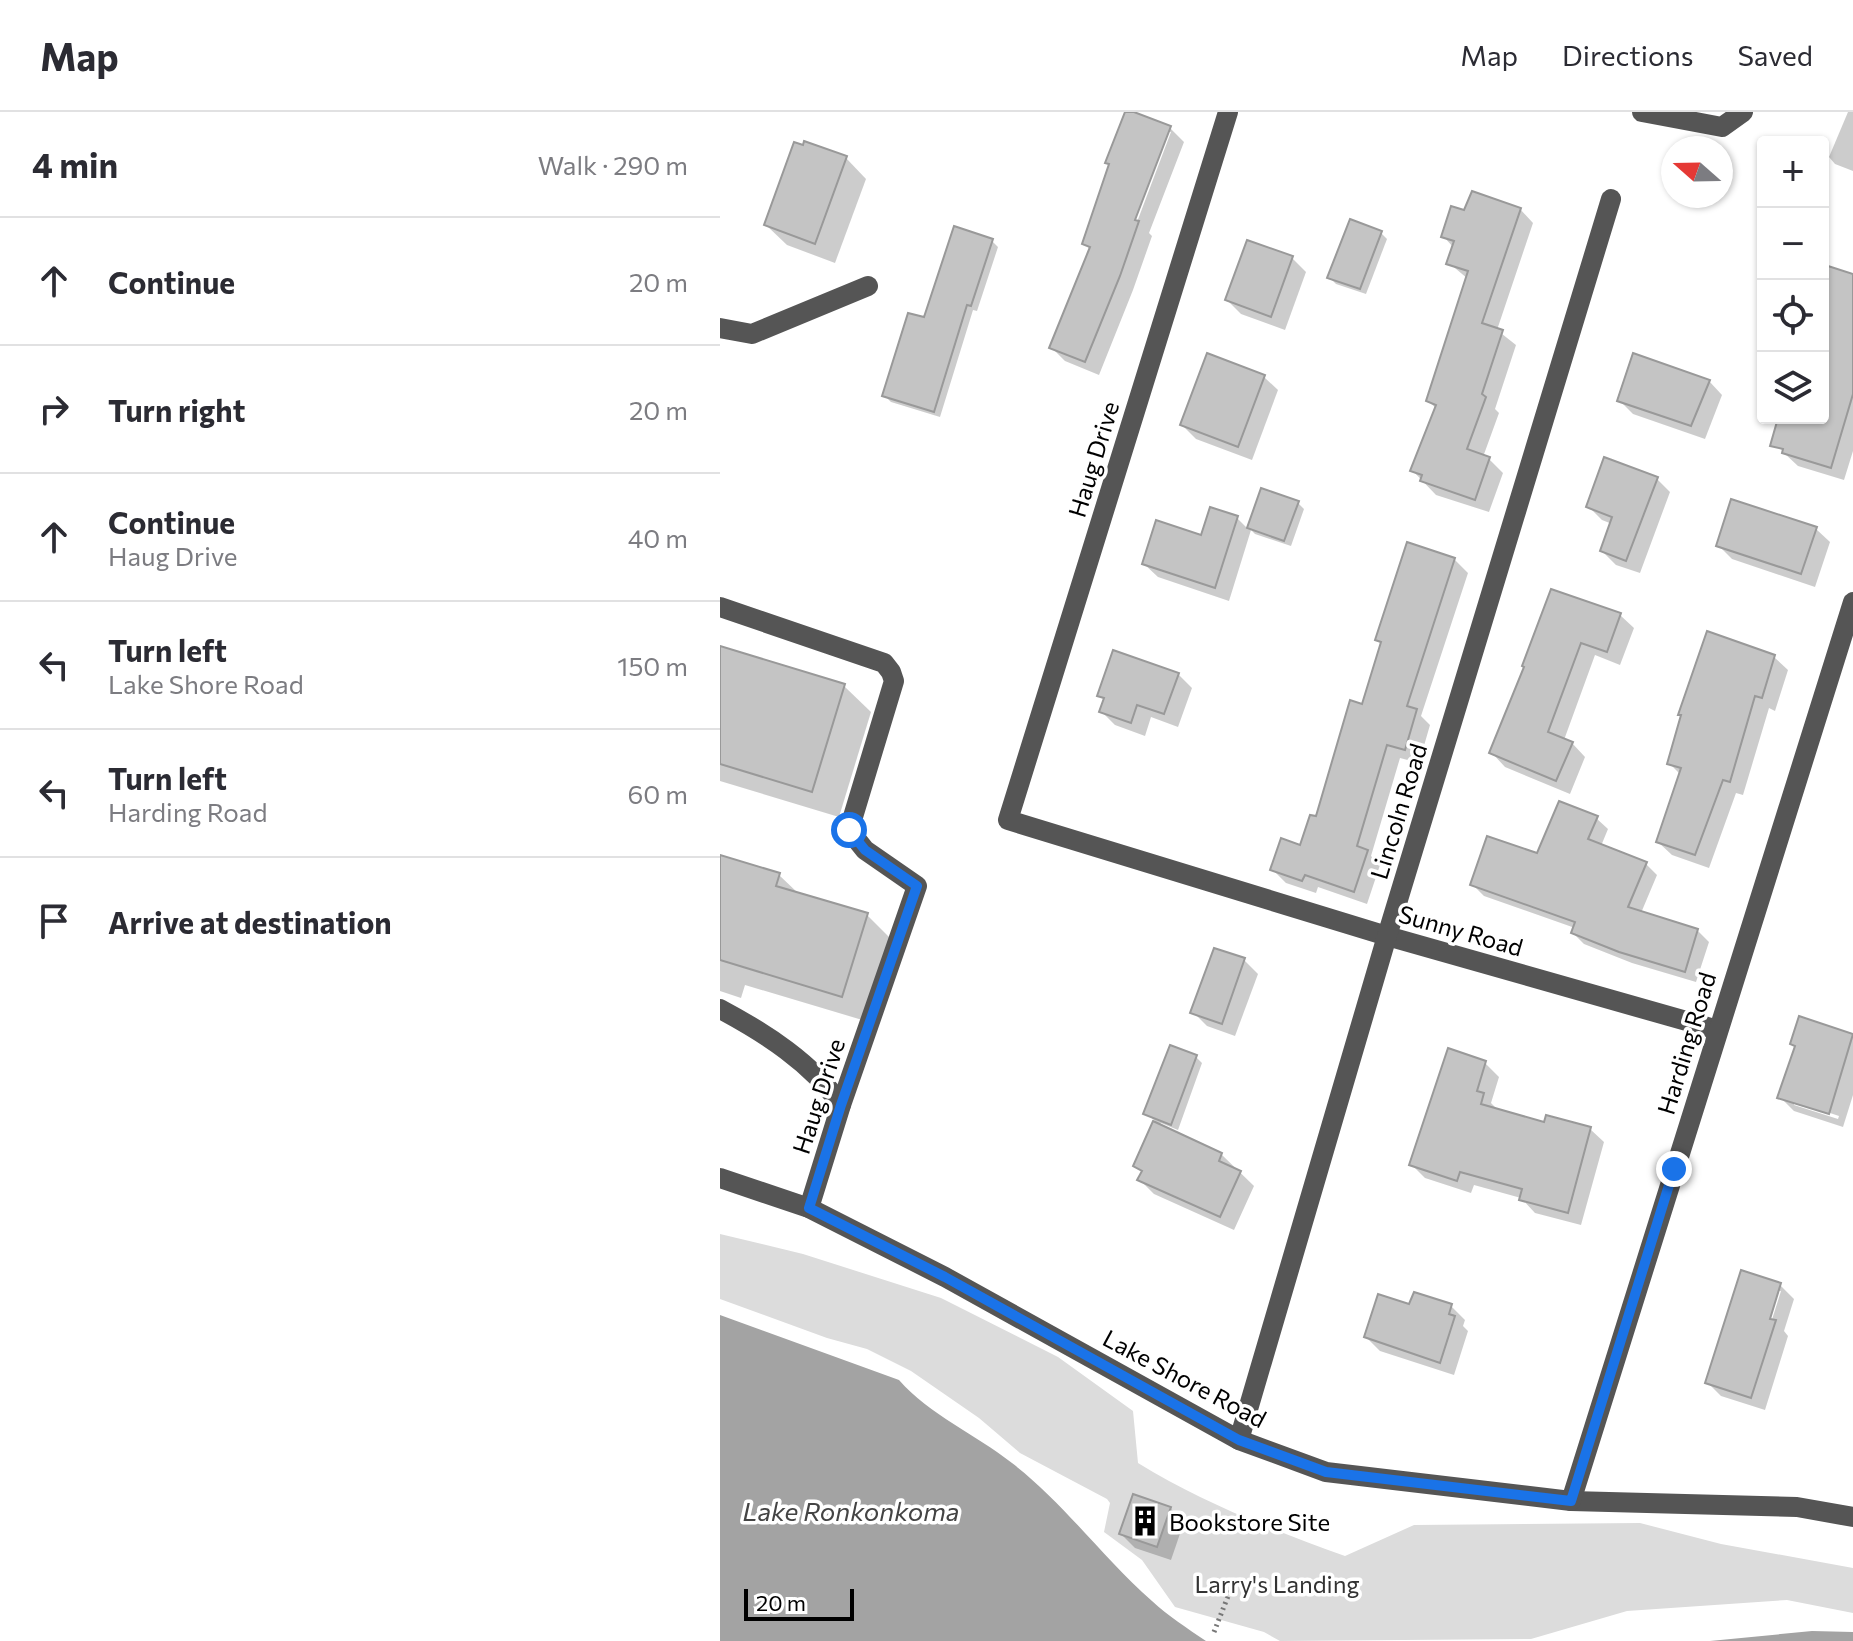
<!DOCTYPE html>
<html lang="en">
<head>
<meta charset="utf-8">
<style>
	body { margin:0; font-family:Commissioner,sans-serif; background:#f2f2f3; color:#2b2b33 }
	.controls { position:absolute; right:24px; top:24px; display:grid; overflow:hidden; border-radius:8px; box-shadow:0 2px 6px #0004 }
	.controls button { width:72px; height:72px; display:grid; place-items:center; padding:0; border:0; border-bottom:2px solid #e1e1e2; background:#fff; color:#2b2b33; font:40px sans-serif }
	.compass { position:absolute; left:941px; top:24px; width:72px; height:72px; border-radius:50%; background:#fff; box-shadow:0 2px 6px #0004; rotate:290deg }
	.scale { position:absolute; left:24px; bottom:20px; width:110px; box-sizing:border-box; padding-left:8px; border:4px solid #000; border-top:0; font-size:22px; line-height:28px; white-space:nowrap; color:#000; -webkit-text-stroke:6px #fff; paint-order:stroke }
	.stop { position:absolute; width:24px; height:24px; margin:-18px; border:6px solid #1a73e8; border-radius:50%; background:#fff }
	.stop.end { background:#1a73e8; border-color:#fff; box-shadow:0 2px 8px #0008 }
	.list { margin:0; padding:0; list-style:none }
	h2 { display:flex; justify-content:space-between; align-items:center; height:104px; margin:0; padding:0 32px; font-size:34px }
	h2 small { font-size:26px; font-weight:400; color:#7c7c81 }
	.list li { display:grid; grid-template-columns:52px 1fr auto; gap:24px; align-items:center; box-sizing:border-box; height:128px; padding:0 32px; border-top:2px solid #e1e1e2 }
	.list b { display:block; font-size:30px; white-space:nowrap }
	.list p { margin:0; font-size:26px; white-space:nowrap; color:#7c7c81 }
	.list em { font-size:26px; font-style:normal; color:#7c7c81 }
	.icon { flex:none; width:44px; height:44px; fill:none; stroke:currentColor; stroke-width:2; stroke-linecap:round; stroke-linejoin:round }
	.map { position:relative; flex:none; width:1133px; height:1529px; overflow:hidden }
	header { display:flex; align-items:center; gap:48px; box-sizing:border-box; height:112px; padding:0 40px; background:#fff; border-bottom:2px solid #e1e1e2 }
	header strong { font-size:38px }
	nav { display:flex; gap:44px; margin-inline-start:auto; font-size:28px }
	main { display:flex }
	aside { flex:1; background:#fff }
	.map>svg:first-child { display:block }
</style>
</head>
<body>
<header>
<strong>Map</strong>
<nav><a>Map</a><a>Directions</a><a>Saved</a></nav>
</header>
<main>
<aside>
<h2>4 min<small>Walk · 290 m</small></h2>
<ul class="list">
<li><svg class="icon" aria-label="ahead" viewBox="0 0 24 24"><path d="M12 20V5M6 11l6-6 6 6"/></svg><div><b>Continue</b></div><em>20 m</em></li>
<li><svg class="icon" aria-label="right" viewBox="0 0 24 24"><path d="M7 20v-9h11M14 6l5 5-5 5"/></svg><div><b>Turn right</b></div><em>20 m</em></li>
<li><svg class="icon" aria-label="ahead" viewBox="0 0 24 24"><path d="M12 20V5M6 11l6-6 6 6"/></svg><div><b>Continue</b><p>Haug Drive</p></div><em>40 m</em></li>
<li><svg class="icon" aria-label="left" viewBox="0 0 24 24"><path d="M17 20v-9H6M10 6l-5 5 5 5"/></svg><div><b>Turn left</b><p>Lake Shore Road</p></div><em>150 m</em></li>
<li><svg class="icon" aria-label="left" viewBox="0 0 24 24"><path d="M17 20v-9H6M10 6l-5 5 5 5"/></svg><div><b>Turn left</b><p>Harding Road</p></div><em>60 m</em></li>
<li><svg class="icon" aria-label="arrive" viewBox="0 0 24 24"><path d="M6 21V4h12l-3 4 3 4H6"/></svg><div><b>Arrive at destination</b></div></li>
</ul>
</aside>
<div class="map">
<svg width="1133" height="1529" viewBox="0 0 1133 1529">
	<rect width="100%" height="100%" fill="#fff"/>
	<path fill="#dcdcdc" d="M 0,1122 L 83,1142 L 221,1186 L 338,1245 L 413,1299 L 418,1351 C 483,1391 553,1418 625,1444 L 694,1413 L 920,1411 L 1001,1432 L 1133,1456 L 1133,1501 L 1067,1488 L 907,1499 L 811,1527 L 560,1529 L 544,1520 L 455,1495 L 422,1448 L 384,1420 L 390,1391 L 387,1387 L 300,1341 L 259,1306 L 191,1259 L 147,1237 L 107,1226 L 0,1187 Z"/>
	<g fill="#a3a3a3">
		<path d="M 0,1203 L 179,1268 C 210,1303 255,1322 292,1351 C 344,1391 383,1446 432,1489 C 448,1504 467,1516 486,1529 L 0,1529 Z"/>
		<path d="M 1092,1519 L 1133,1520 L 1133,1529 L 990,1529 Z"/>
	</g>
	<g fill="#0003" fill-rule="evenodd">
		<path d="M 407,0 L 450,16 L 464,30 L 429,121 L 432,124 L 413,178 L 379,263 L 345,249 L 331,235 L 371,138 L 364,131 ZM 447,20 L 451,20 L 414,118 L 410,116 Z"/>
		<path d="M 1128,0 L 1133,0 L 1133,59 L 1115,52 L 1109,45 Z"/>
		<path d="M 126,46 L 146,67 L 115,151 L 67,133 L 46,113 Z"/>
		<path d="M 800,97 L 813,111 L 777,218 L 796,233 L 775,297 L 779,301 L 763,345 L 769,347 L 783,361 L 769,400 L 716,383 L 692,358 L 717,297 L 708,289 L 748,167 L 729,151 L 734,136 L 723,124 L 746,101 Z"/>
		<path d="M 661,121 L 667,127 L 646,182 L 616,172 L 610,166 Z"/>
		<path d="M 272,129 L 278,135 L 257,199 L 253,198 L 220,305 L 171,290 L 165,284 L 205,208 Z"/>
		<path d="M 572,146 L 586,160 L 565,218 L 521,202 L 507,188 Z"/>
		<path d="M 1133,164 L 1133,339 L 1124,368 L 1078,354 L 1064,341 L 1076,306 L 1103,306 L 1103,178 Z"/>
		<path d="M 544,265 L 558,278 L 532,348 L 476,327 L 462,313 Z"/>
		<path d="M 989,269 L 1002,283 L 985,327 L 913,302 L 899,288 Z"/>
		<path d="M 936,366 L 950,380 L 920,461 L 896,453 L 882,439 L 892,412 L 882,408 L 868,394 Z"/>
		<path d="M 542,378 L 578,391 L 584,397 L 571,434 L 535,422 L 531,418 L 509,489 L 438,465 L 424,452 L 482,426 L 517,406 L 528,417 Z"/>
		<path d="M 1096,417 L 1110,430 L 1095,475 L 1012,447 L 998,433 Z"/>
		<path d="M 734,447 L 748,461 L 701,604 L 710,613 L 699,651 L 680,646 L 651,744 L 660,753 L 647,792 L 598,775 L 596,781 L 566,771 L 552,757 L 581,735 L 597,707 L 643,595 L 662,532 L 657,528 Z"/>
		<path d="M 900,503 L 914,516 L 900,553 L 875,543 L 844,628 L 852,631 L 865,645 L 850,682 L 785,655 L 772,641 L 806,556 Z"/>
		<path d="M 0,536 L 124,574 L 151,600 L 119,705 L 0,669 Z"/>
		<path d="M 1054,545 L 1068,558 L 1055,599 L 1049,596 L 1023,683 L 1016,681 L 989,756 L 952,743 L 938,730 L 961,663 L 950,652 Z"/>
		<path d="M 458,562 L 472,576 L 458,615 L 431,605 L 425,624 L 395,613 L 381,599 L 385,588 L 380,583 Z"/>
		<path d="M 876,706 L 888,717 L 881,734 L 926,752 L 937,763 L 921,801 L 977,818 L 989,830 L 976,870 L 912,851 L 864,832 L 853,821 L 855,816 L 764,784 L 752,772 L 818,743 Z"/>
		<path d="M 0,745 L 59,763 L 79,782 L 147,803 L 173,829 L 149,910 L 25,873 L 21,886 L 0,879 Z"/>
		<path d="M 524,848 L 538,862 L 515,924 L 487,914 L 473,900 Z"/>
		<path d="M 1080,907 L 1133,924 L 1133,983 L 1123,1015 L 1074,999 L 1060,985 L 1076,936 L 1072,932 ZM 1074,989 L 1119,1004 L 1118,1007 L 1074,993 Z"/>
		<path d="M 476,945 L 482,951 L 458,1018 L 441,1011 L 439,1014 L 501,1042 L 534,1074 L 514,1118 L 434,1082 L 420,1068 L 423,1061 L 415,1054 L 435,1009 L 426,1001 Z"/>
		<path d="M 765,951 L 779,965 L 771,991 L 777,997 L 826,1012 L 870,1017 L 884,1030 L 861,1113 L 815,1101 L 801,1086 L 754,1073 L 751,1081 L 705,1066 L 691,1052 Z"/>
		<path d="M 1060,1173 L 1074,1187 L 1064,1219 L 1068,1224 L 1045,1298 L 1001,1284 L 987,1270 ZM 1057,1179 L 1061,1179 L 1049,1217 L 1045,1216 Z"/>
		<path d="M 690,1194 L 731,1194 L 745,1208 L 743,1214 L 748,1219 L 734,1263 L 660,1239 L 646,1225 Z"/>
		<path d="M 450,1396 L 464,1410 L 451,1448 L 415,1436 L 401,1422 Z"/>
	</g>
	<g fill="#c4c4c4" stroke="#999" stroke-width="2">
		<path d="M 405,0 L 414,0 L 451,14 L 415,108 L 419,109 L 400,164 L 365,250 L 329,236 L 370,135 L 362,132 L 389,52 L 385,51 Z"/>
		<path d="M 84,29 L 127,44 L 95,132 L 44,113 L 74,30 L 83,33 Z"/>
		<path d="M 752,79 L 801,96 L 762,211 L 783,218 L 762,282 L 766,285 L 747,337 L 770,345 L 755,388 L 700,369 L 702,363 L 690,359 L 716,293 L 706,289 L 748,159 L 726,152 L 734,129 L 721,125 L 731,94 L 744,98 Z"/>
		<path d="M 630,107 L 662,119 L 640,177 L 607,166 Z"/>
		<path d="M 234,114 L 273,127 L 251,194 L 247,193 L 214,300 L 162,284 L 188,201 L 204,205 Z"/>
		<path d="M 527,128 L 573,144 L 551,205 L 505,188 Z"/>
		<path d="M 1108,154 L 1133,162 L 1133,282 L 1111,356 L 1062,341 L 1063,337 L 1050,334 L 1058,306 L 1103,306 L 1103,171 Z"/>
		<path d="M 487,241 L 545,263 L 518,335 L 460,313 Z"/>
		<path d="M 913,241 L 990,268 L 971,314 L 897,289 Z"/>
		<path d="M 884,345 L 938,365 L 906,449 L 880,439 L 892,405 L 866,395 Z"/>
		<path d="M 541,376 L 579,389 L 564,429 L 527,416 Z"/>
		<path d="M 1011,387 L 1097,415 L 1081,462 L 996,434 Z"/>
		<path d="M 490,395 L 518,404 L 495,476 L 422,452 L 436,408 L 481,423 Z"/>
		<path d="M 687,430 L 735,446 L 687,594 L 697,597 L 685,638 L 667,633 L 637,734 L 648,738 L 634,780 L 585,763 L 582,769 L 550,758 L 561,726 L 580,733 L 590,703 L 596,704 L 630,588 L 642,592 L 661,530 L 655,528 Z"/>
		<path d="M 831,477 L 901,501 L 887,540 L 861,531 L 828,620 L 853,630 L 836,669 L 769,641 L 804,555 L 802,554 Z"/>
		<path d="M 987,519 L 1055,543 L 1042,586 L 1035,584 L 1010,670 L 1003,668 L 975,743 L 936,730 L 961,656 L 947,652 L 961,603 L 958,603 Z"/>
		<path d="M 0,534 L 125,572 L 92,680 L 0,652 Z"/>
		<path d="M 393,538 L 459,561 L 444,602 L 417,593 L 411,611 L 379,600 L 384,586 L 377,584 Z"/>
		<path d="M 839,689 L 878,704 L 868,727 L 927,750 L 908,795 L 978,817 L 965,860 L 899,840 L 851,821 L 855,810 L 750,773 L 767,724 L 817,741 Z"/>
		<path d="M 0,743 L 60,761 L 56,774 L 148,801 L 122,885 L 0,848 Z"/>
		<path d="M 494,836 L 525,846 L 502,912 L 470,901 Z"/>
		<path d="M 1079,904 L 1133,922 L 1109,1002 L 1057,986 L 1075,934 L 1070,932 Z"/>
		<path d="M 450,933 L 477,943 L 451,1013 L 423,1002 Z"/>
		<path d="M 728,936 L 766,949 L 757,979 L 764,981 L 761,992 L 824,1010 L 826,1003 L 871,1015 L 848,1101 L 799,1088 L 802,1077 L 740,1060 L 737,1069 L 689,1053 Z"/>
		<path d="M 433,1009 L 502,1041 L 499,1049 L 521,1059 L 500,1105 L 417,1068 L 422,1059 L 413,1054 Z"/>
		<path d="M 1021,1158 L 1061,1171 L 1050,1207 L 1056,1208 L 1031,1286 L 985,1271 Z"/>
		<path d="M 694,1180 L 732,1192 L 729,1202 L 735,1204 L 720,1251 L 644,1225 L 658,1182 L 689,1192 Z"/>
		<path d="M 413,1382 L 451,1395 L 437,1435 L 399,1422 Z"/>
	</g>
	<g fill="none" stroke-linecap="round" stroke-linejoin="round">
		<path stroke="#777" stroke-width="5" stroke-dasharray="2 4" stroke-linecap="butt" d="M 494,1520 L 512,1474"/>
		<g stroke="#555" stroke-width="20">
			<path d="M 508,0 L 288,708 L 667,824 L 998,918"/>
			<path d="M 922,0 L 1002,15 L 1023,0"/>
			<path d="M 0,216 L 32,222 L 148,174"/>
			<path d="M 0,495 L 164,551 L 171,560 L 174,569 L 129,718 L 145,738 L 197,774 L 121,993 L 89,1096"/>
			<path d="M 0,897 C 45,921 92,951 121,993"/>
			<path d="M 0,1066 L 89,1096 L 225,1165 L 519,1328 L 606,1360 L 851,1389 L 1077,1395 L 1133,1405"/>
			<path d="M 519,1328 L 667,824 L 891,87"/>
			<path d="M 851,1389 L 1133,490"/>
		</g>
	</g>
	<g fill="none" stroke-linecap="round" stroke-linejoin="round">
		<path stroke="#1a73e8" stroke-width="10" d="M 129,718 L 145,738 L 197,774 L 121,993 L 89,1096 L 225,1165 L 519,1328 L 606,1360 L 851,1389 L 954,1057"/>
	</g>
	<defs>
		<g id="building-bare" transform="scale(2.4)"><path d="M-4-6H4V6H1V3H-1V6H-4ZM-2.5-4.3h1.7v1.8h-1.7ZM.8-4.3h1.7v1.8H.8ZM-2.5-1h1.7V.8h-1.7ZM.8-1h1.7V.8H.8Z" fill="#000" stroke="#fff" stroke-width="2.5" paint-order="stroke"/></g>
	</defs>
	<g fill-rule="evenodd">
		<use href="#building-bare" x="425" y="1409"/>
	</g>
	<g text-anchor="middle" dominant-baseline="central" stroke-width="7" stroke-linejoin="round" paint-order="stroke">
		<g font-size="24" fill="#000" stroke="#fff">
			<text transform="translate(373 347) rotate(-73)">Haug Drive</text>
			<text transform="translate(678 699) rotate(-73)">Lincoln Road</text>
			<text transform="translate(741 818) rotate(16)">Sunny Road</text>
			<text transform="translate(966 931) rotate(-73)">Harding Road</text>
			<text transform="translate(98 984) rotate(-72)">Haug Drive</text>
			<text transform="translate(465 1266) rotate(28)">Lake Shore Road</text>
		</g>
		<g font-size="24" fill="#000" stroke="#fff" text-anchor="start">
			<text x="449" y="1409">Bookstore Site</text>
		</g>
		<g font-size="24" fill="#333" stroke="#fff">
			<text x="557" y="1471">Larry's Landing</text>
		</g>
		<g font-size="26" font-style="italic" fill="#444" stroke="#fff">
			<text x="131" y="1398">Lake Ronkonkoma</text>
		</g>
	</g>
</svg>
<div class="controls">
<button>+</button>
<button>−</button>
<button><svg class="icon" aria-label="locate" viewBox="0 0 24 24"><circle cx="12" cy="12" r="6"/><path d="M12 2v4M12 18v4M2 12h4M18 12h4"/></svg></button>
<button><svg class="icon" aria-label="layers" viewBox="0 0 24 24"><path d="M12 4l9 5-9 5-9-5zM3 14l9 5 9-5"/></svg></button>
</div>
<svg class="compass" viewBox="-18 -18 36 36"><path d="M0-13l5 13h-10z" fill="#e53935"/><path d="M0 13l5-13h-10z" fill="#7c7c81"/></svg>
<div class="scale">20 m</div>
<div class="stop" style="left:129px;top:718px"></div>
<div class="stop end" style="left:954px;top:1057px"></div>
</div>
</main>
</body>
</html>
